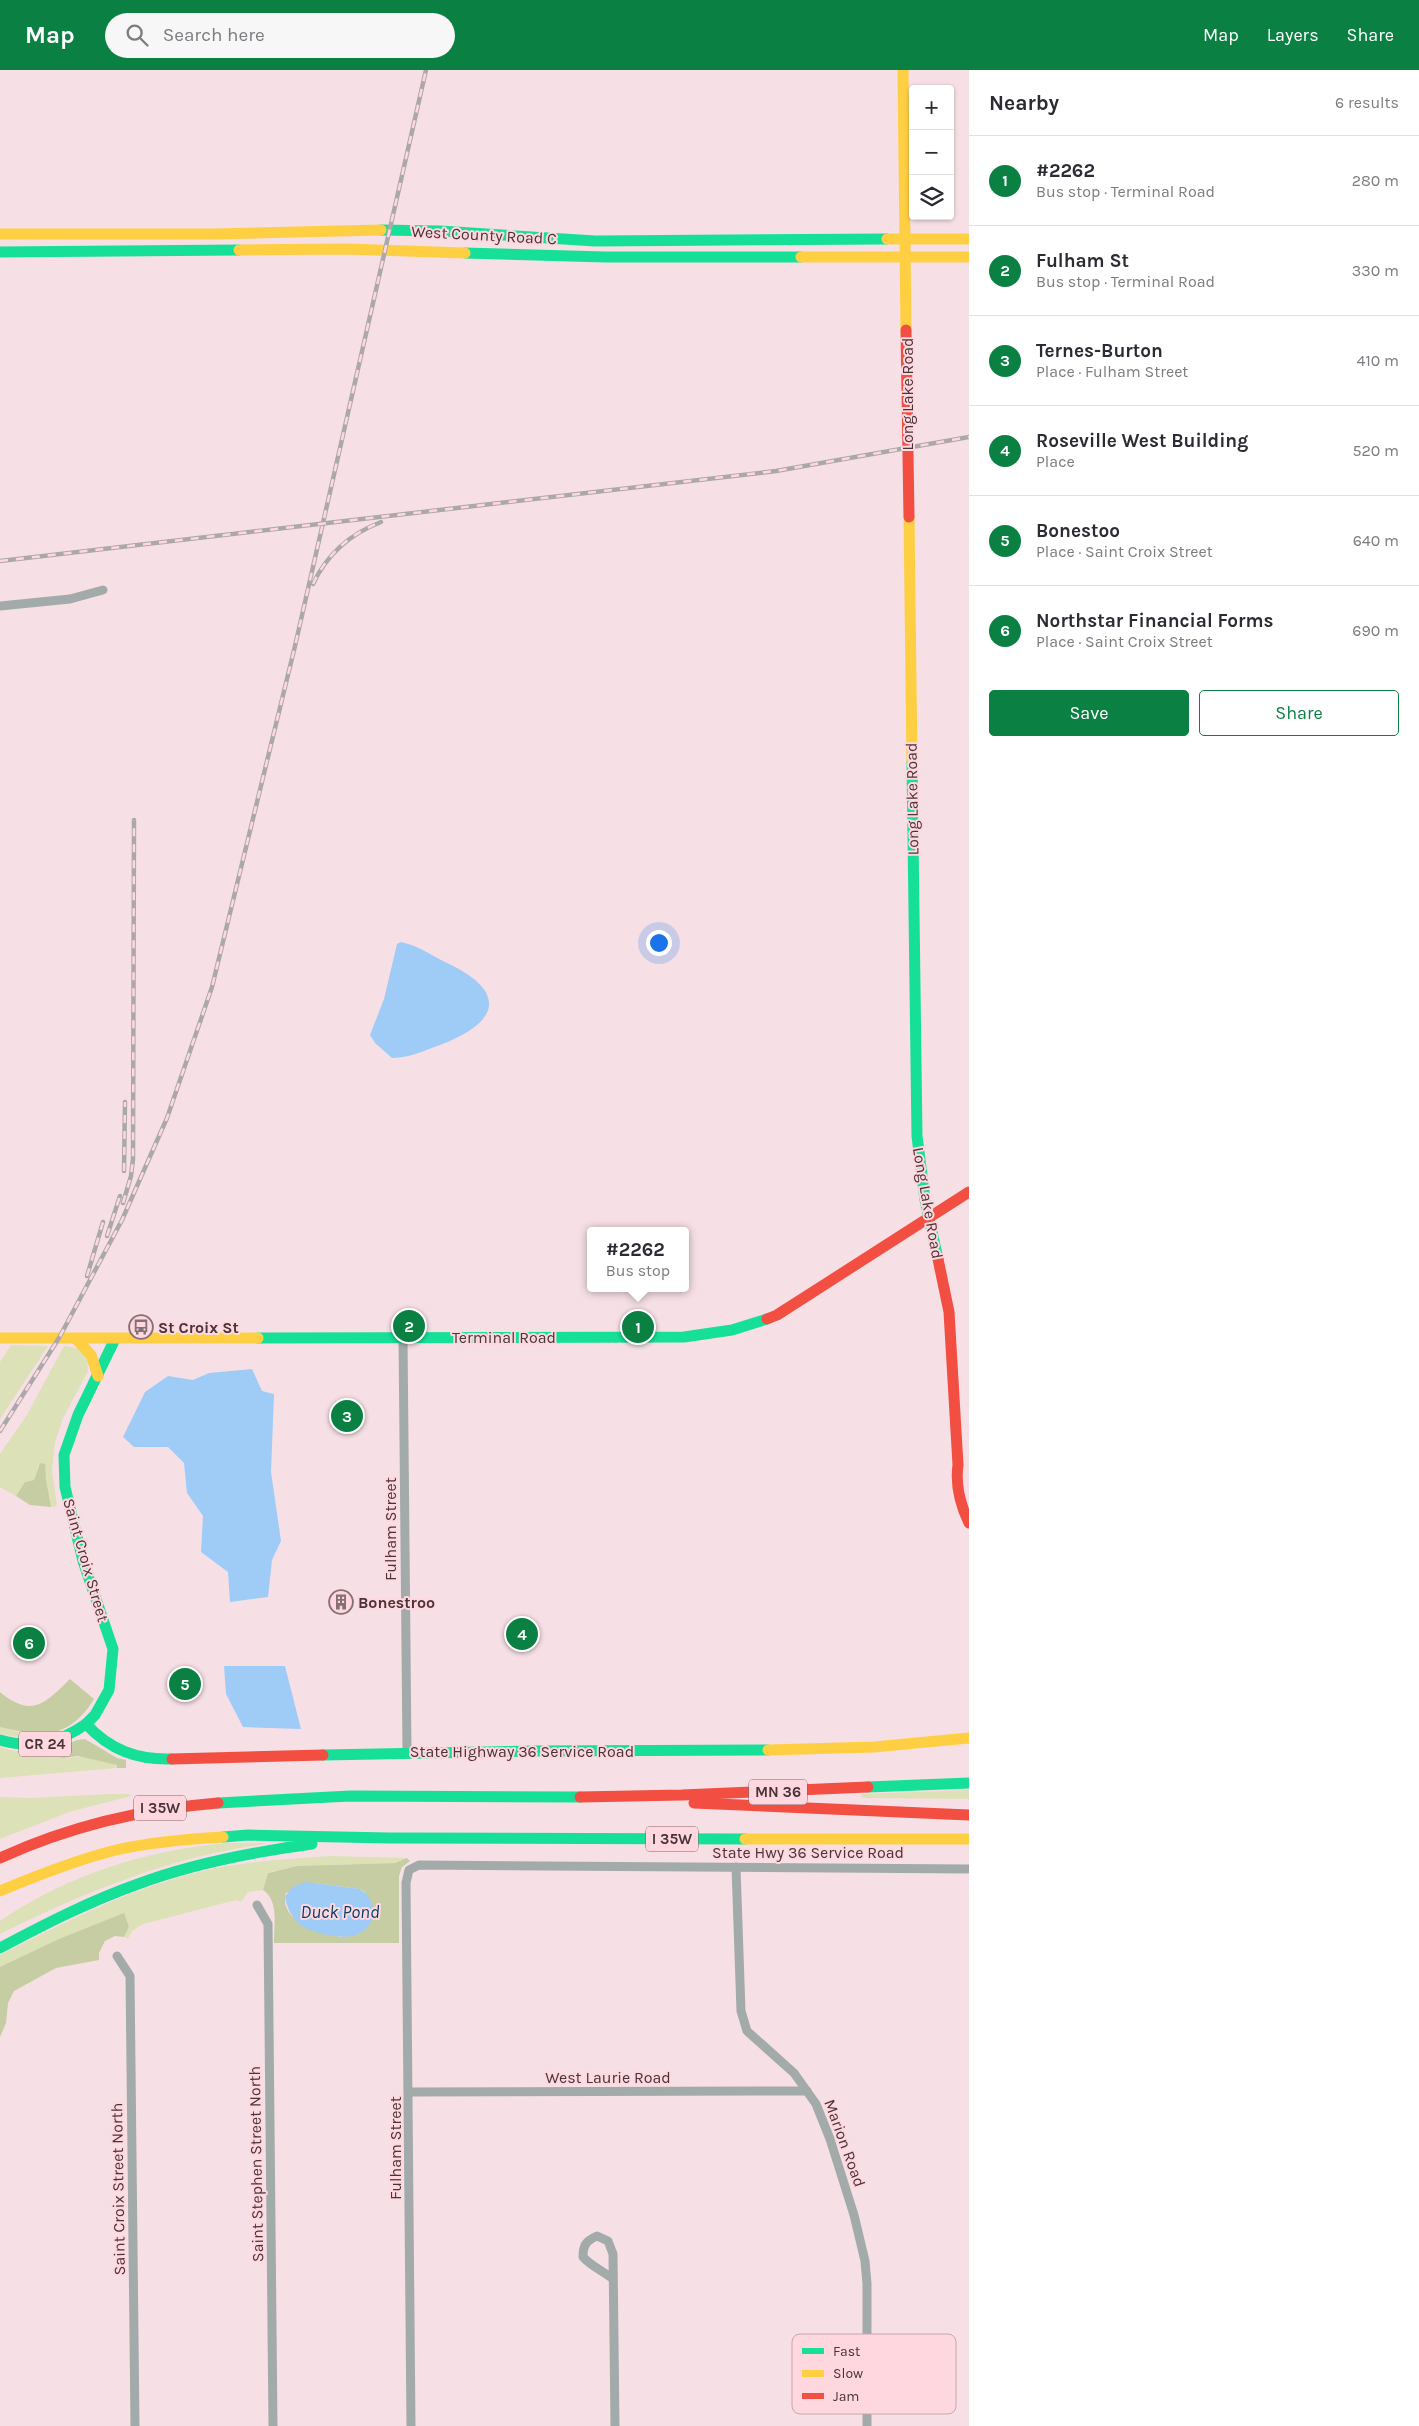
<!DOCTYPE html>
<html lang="en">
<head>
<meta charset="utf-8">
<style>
	body { margin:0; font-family:Karla,sans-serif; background:#f7f7f7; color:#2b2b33 }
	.controls { position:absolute; right:15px; top:15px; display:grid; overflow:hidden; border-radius:5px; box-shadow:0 1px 4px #0004 }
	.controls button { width:45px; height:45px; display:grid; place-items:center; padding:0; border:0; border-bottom:1px solid #e1e1e2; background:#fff; color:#2b2b33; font:25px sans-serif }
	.you { position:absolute; left:658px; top:872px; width:18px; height:18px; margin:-12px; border:4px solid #fff; border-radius:50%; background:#1a73e8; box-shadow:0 0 0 8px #1a73e833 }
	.badge { display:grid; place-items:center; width:32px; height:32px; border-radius:50%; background:#0b8043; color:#fff; font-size:16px; font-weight:700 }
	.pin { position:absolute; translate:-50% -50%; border:2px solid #fff; box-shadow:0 1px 5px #0006 }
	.popup { position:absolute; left:587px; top:1157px; width:102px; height:65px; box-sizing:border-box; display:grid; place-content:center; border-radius:5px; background:#fff; filter:drop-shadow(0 1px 4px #0005); font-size:16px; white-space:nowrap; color:#7c7c81 }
	.popup b { font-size:19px; color:#2b2b33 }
	.popup::after { content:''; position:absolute; left:50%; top:100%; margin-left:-10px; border:10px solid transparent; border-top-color:#fff }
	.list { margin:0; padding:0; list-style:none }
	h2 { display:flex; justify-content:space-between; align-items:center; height:65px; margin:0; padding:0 20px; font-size:21px }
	h2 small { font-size:16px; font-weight:400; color:#7c7c81 }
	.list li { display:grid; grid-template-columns:32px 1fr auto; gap:15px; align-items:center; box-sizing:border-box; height:90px; padding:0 20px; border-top:1px solid #e1e1e2 }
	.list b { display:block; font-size:19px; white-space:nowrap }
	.list p { margin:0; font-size:16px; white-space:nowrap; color:#7c7c81 }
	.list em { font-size:16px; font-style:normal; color:#7c7c81 }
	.actions { display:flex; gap:10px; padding:15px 20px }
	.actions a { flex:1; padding:11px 0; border:1px solid #0b8043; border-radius:5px; text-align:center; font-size:18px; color:#0b8043 }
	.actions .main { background:#0b8043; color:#fff }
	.icon { flex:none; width:28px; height:28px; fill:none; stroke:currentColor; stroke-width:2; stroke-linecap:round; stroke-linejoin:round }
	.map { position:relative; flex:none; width:969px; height:2356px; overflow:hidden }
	header { display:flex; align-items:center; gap:30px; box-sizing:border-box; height:70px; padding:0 25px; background:#0b8043; color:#fff }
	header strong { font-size:24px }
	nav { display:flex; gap:28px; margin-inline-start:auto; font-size:18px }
	.search { width:350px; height:45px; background:#f7f7f7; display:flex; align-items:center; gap:12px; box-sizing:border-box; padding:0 18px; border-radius:28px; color:#7c7c81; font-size:19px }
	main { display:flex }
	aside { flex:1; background:#fff }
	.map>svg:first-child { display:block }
</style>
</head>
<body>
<header>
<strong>Map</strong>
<div class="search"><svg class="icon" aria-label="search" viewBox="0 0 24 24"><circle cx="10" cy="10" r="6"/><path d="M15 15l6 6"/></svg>Search here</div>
<nav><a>Map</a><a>Layers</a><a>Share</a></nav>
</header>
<main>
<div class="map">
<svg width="969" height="2356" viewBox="0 0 969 2356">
	<rect width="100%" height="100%" fill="#f6e0e5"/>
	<g fill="#dce1b8">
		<path d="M 11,1275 L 48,1276 L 0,1349 L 0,1292 Z"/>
		<path d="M 64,1276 C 80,1277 88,1284 88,1301 L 63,1348 L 55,1372 L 52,1400 L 57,1436 L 51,1437 L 39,1393 L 34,1410 L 25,1412 L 16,1426 L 0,1417 L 0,1384 L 27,1345 Z"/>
		<path d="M 0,1657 L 28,1664 L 63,1660 C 41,1669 24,1669 0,1664 Z"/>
		<path d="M 0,1677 C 20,1684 38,1683 58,1678 L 57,1680 L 67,1688 C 84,1685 100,1690 117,1695 L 117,1698 L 0,1708 Z"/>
		<path d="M 969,1720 L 969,1729 L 862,1728 L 861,1724 Z"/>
		<path d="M 110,1724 L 130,1724 L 131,1726 L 69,1742 L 0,1769 L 0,1727 L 31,1728 Z"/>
		<path d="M 227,1773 L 265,1773 L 265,1774 C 167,1788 88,1821 0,1864 L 0,1851 C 67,1805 146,1780 227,1773 Z"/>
		<path d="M 331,1786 L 407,1788 L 395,1793 L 327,1795 L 272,1801 L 268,1803 L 263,1820 L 248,1822 L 241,1832 L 236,1830 L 143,1854 L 132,1861 L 128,1869 L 124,1867 L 129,1857 L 0,1897 L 0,1885 C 66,1852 131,1818 203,1801 C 245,1791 288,1789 331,1786 Z"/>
	</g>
	<g fill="#c7cda2" fill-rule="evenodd">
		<path d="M 40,1393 L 45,1394 L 46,1410 L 51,1437 L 30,1435 L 16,1426 L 25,1412 L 34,1410 Z"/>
		<path d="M 70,1609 L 94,1629 C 69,1670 41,1667 0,1657 L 0,1622 C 31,1648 45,1634 70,1609 Z"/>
		<path d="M 85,1669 L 117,1688 L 126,1690 L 126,1698 L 117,1698 L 117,1695 L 78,1686 L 62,1688 L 57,1683 L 58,1678 L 77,1670 Z"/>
		<path d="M 407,1788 L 410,1791 L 402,1797 L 399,1806 L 399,1873 L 274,1873 C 274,1856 279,1830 263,1820 L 268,1803 L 298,1796 L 395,1793 ZM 313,1813 L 360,1819 L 365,1822 L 342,1867 C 322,1863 278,1852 286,1823 Z"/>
		<path d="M 124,1843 L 129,1857 L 124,1867 L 115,1866 L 105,1871 L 99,1883 L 99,1890 L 56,1898 L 14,1921 L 8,1933 L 6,1953 L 0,1967 L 0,1897 L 59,1869 Z"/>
	</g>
	<g fill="#9eccf7">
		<path d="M 401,872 C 419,876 431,885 447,893 C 509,922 499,953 440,975 C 420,982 413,987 392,988 L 375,973 L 370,965 L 384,929 L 397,874 Z"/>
		<path d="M 252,1299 L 262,1321 L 274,1324 L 271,1402 L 281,1471 L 272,1490 L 268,1527 L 230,1532 L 228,1502 L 201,1482 L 203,1446 L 187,1423 L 184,1393 L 168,1377 L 134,1377 L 123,1367 L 145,1322 L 168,1306 L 193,1310 L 209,1303 Z"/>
		<path d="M 224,1596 L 285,1596 L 301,1659 L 243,1657 L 226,1624 Z"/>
		<path d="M 306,1812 L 360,1819 C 379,1831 378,1856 356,1865 C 343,1870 310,1863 299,1854 C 291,1846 287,1838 285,1827 L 292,1817 Z"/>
	</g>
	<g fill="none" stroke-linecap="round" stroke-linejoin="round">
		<g stroke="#a3abaa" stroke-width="9">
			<path d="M 0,536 L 70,529 L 103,520"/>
			<path d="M 403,1267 L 407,1681"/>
			<path d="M 736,1797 L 741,1941 L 747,1961 L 794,2003 L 816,2034 L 830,2069 L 854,2145 L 865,2191 L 867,2214 L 867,2356"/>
			<path d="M 257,1835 L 268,1854 L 273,2356"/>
			<path d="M 117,1886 L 130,1906 L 135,2356"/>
			<path d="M 409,2022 L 807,2021"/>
			<path d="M 613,2209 C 603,2201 591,2196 583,2187 C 583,2175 586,2171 597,2166 L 608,2171 L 613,2184 L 615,2356"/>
			<path d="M 411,2356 L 406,1813 L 409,1800 L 419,1795 L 969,1799"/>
		</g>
		<g stroke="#16e098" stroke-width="11">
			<path d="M 381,160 L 440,161 L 595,171 L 887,169"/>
			<path d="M 0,182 L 239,180"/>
			<path d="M 465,183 L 605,187 L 801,187"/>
			<path d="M 912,692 L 917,1066 L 925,1130 L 938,1189"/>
			<path d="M 258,1268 L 684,1267 L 732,1260 L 767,1249"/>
			<path d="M 115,1269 L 78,1345 L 64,1385 L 65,1417 L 83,1491 L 113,1579 L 109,1620 L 95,1645 L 86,1654 C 110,1680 137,1690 172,1689"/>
			<path d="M 0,1670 C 32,1679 59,1673 86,1654"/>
			<path d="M 323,1685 L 535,1681 L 768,1680"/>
			<path d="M 868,1717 L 969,1713"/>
			<path d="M 218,1733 L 350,1726 L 580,1727"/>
			<path d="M 223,1767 L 248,1765 L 389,1768 L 745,1769"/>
			<path d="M 0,1878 C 45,1854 90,1831 138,1814 C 194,1793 253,1782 312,1774"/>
		</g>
		<g stroke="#ffcf43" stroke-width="11">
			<path d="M 903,0 L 906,260"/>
			<path d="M 0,164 L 215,164 L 381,160"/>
			<path d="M 887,169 L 969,169"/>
			<path d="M 239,180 L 347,179 L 465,183"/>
			<path d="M 801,187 L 969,187"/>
			<path d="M 909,447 L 912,692"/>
			<path d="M 0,1268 L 258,1268"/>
			<path d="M 76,1269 L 91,1285 L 98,1306"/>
			<path d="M 768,1680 L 874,1677 L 969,1668"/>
			<path d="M 745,1769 L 969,1769"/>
			<path d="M 0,1821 C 38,1805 76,1790 116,1780 C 150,1772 188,1769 223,1767"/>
		</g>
		<g stroke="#f24e42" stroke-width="11">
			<path d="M 906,260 L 909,447"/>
			<path d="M 938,1189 L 949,1242 L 958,1395 C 955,1416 960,1434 969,1453"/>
			<path d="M 767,1249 L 777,1245 L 969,1122"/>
			<path d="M 172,1689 L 323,1685"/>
			<path d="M 580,1727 L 682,1725 L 868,1717"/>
			<path d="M 694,1733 L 969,1745"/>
			<path d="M 0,1788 C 70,1756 141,1739 218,1733"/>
		</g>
		<g stroke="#aba8aa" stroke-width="4.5">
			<g id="rail">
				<path d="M 0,491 L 776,401 L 969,367"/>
				<path d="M 313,514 C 327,484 350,464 381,452"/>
				<path d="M 124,1101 L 125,1032"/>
				<path d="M 123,1133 L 131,1106 L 133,1089 L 134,750"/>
				<path d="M 107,1166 L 120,1126"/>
				<path d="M 87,1206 L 103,1152"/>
				<path d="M 0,1361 L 59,1268 L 122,1150 L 167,1048 L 212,917 L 295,576 L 426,0"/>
			</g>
		</g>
		<use href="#rail" stroke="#ffd7df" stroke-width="2.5" stroke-dasharray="8" stroke-linecap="butt"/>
	</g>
	<defs>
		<g id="bus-ring" transform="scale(1.25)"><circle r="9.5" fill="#ffd7df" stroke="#847075" stroke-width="1.5"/><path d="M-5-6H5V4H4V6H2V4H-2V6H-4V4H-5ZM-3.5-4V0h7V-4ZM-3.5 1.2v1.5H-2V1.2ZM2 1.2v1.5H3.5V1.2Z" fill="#847075"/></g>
		<g id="building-ring" transform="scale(1.25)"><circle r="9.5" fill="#ffd7df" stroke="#847075" stroke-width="1.5"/><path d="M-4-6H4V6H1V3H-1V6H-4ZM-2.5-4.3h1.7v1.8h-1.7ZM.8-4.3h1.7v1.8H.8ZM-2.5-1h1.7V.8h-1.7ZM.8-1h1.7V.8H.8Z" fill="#847075"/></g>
	</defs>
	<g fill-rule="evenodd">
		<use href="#bus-ring" x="141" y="1257"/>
		<use href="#building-ring" x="341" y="1532"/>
	</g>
	<g text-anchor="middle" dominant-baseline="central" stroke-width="4" stroke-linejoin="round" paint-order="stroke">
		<g fill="#ffd7df" stroke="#7e656a" stroke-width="1">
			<rect x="19" y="1661.5" width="52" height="25" rx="4"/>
			<rect x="749" y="1709.5" width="58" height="25" rx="4"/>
			<rect x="134" y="1725.5" width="52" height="25" rx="4"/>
			<rect x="646" y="1756.5" width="52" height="25" rx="4"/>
		</g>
		<g font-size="15" font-weight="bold" fill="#473438">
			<text x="45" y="1674">CR 24</text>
			<text x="778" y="1722">MN 36</text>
			<text x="160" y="1738">I 35W</text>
			<text x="672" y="1769">I 35W</text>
		</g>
		<g font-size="16" fill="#473438" stroke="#ffd7df">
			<text transform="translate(484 165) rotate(3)">West County Road C</text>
			<text transform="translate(907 324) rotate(-90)">Long Lake Road</text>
			<text transform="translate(912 729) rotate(-91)">Long Lake Road</text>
			<text transform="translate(928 1133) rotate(80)">Long Lake Road</text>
			<text x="504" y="1267">Terminal Road</text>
			<text transform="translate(390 1459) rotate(-90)">Fulham Street</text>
			<text transform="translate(86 1490) rotate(74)">Saint Croix Street</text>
			<text x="522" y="1681">State Highway 36 Service Road</text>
			<text x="808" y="1782">State Hwy 36 Service Road</text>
			<text x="608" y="2007">West Laurie Road</text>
			<text transform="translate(845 2073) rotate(70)">Marion Road</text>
			<text transform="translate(395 2078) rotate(-90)">Fulham Street</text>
			<text transform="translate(256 2094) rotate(-91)">Saint Stephen Street North</text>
			<text transform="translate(118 2119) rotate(-91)">Saint Croix Street North</text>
		</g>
		<g font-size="16" font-weight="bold" fill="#473438" stroke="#ffd7df" text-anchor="start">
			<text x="158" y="1257">St Croix St</text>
			<text x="358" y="1532">Bonestroo</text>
		</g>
		<g font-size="18" font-style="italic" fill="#044066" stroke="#ffd7df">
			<text x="340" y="1842">Duck Pond</text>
		</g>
	</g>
	<rect x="792" y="2264" width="164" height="80" rx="8" fill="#ffd7df" stroke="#c8a6ad" stroke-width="1"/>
	<rect x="802" y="2278" width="22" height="6" fill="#16e098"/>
	<rect x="802" y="2300" width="22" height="7" fill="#ffcf43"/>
	<rect x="802" y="2323" width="22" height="6" fill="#f24e42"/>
	<g font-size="14" fill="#473438">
		<text x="833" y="2286">Fast</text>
		<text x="833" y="2308">Slow</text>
		<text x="833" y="2331">Jam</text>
	</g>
</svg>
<div class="controls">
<button>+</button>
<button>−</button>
<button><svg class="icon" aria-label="layers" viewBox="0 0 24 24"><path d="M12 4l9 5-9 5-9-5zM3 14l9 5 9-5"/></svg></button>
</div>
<div class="you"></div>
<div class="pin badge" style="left:638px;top:1257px">1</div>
<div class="popup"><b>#2262</b>Bus stop</div>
<div class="pin badge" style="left:409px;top:1256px">2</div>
<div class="pin badge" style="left:347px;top:1346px">3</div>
<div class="pin badge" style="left:522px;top:1564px">4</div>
<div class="pin badge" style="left:185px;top:1614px">5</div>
<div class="pin badge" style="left:29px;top:1573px">6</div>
</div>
<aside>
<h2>Nearby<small>6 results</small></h2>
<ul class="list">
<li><span class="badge">1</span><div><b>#2262</b><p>Bus stop · Terminal Road</p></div><em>280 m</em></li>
<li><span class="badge">2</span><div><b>Fulham St</b><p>Bus stop · Terminal Road</p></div><em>330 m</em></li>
<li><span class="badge">3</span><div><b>Ternes-Burton</b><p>Place · Fulham Street</p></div><em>410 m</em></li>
<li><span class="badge">4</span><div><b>Roseville West Building</b><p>Place</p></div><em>520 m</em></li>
<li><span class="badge">5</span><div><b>Bonestoo</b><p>Place · Saint Croix Street</p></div><em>640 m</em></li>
<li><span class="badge">6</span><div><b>Northstar Financial Forms</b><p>Place · Saint Croix Street</p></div><em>690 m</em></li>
</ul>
<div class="actions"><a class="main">Save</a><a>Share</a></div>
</aside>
</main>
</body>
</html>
